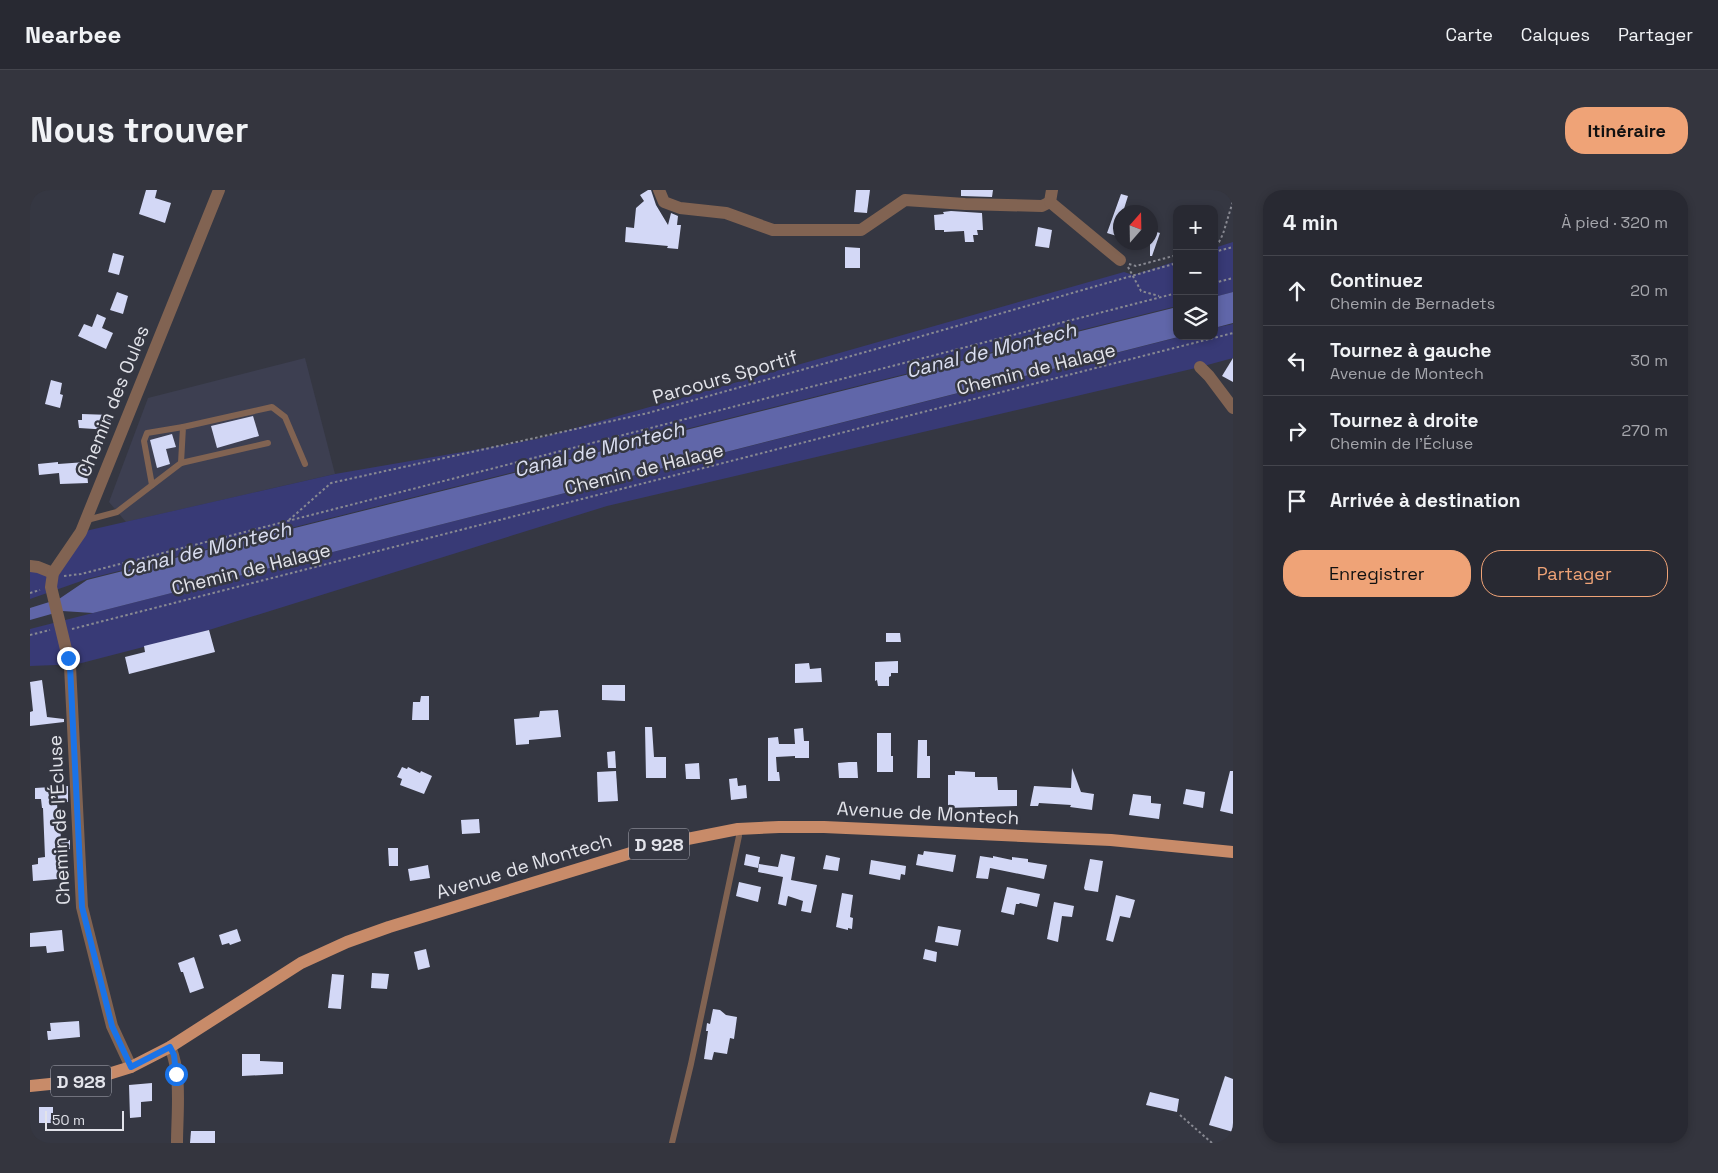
<!DOCTYPE html>
<html lang="fr">
<head>
<meta charset="utf-8">
<style>
	body { margin:0; font-family:"Space Grotesk",sans-serif; background:#34353e; color:#f1f3f6 }
	.controls { position:absolute; right:15px; top:15px; display:grid; overflow:hidden; border-radius:10px; box-shadow:0 2px 8px #0003 }
	.controls button { width:45px; height:45px; display:grid; place-items:center; padding:0; border:0; border-bottom:1px solid #44454d; background:#282932; color:#f1f3f6; font:25px sans-serif }
	.compass { position:absolute; left:1083px; top:15px; width:45px; height:45px; border-radius:50%; background:#282932; box-shadow:0 2px 8px #0003; rotate:20deg }
	.scale { position:absolute; left:15px; bottom:12px; width:79px; box-sizing:border-box; padding-left:5px; border:2px solid #e2e3ea; border-top:0; font-size:14px; line-height:18px; white-space:nowrap; color:#e2e3ea; -webkit-text-stroke:4px #353742; paint-order:stroke }
	.stop { position:absolute; width:15px; height:15px; margin:-11px; border:4px solid #1a73e8; border-radius:50%; background:#fff }
	.stop.end { background:#1a73e8; border-color:#fff; box-shadow:0 1px 5px #0008 }
	.list { margin:0; padding:0; list-style:none }
	h2 { display:flex; justify-content:space-between; align-items:center; height:65px; margin:0; padding:0 20px; font-size:21px }
	h2 small { font-size:16px; font-weight:400; color:#a5a6ac }
	.list li { display:grid; grid-template-columns:32px 1fr auto; gap:15px; align-items:center; box-sizing:border-box; height:70px; padding:0 20px; border-top:1px solid #44454d }
	.list b { display:block; font-size:19px; white-space:nowrap }
	.list p { margin:0; font-size:16px; white-space:nowrap; color:#a5a6ac }
	.list em { font-size:16px; font-style:normal; color:#a5a6ac }
	.actions { display:flex; gap:10px; padding:15px 20px }
	.actions a { flex:1; padding:11px 0; border:1px solid #efa377; border-radius:20px; text-align:center; font-size:18px; color:#efa377 }
	.actions .main { background:#efa377; color:#111 }
	.icon { flex:none; width:28px; height:28px; fill:none; stroke:currentColor; stroke-width:2; stroke-linecap:round; stroke-linejoin:round }
	.map { position:relative; flex:none; width:1203px; height:953px; overflow:hidden; border-radius:20px }
	header { display:flex; align-items:center; gap:30px; box-sizing:border-box; height:70px; padding:0 25px; background:#282932; border-bottom:1px solid #44454d }
	header strong { font-size:24px }
	nav { display:flex; gap:28px; margin-inline-start:auto; font-size:18px }
	.intro { display:flex; align-items:center; justify-content:space-between; box-sizing:border-box; height:120px; padding:0 30px }
	h1 { margin:0; font-size:35px }
	.button { padding:12px 22px; border-radius:20px; background:#efa377; color:#111; font-size:18px; font-weight:700 }
	main { display:flex; gap:30px; padding:0 30px }
	aside { flex:1; background:#282932; border-radius:20px; box-shadow:0 2px 8px #0003 }
	.map>svg:first-child { display:block }
</style>
</head>
<body>
<header>
<strong>Nearbee</strong>
<nav><a>Carte</a><a>Calques</a><a>Partager</a></nav>
</header>
<div class="intro"><h1>Nous trouver</h1><a class="button">Itinéraire</a></div>
<main>
<div class="map">
<svg width="1203" height="953" viewBox="0 0 1203 953">
	<rect width="100%" height="100%" fill="#353742"/>
	<path fill="#3d3f51" d="M 275,168 L 305,284 L 96,332 L 79,312 L 118,208 Z"/>
	<g fill="#383a76">
		<path d="M 1203,52 L 1203,102 L 1184,107 L 1184,58 Z"/>
		<path d="M 1147,71 L 1147,116 L 57,389 L 0,409 L 0,376 L 23,383 L 51,342 L 305,284 L 507,249 L 1094,82 L 1103,85 Z"/>
		<path d="M 1203,134 L 1203,168 L 1170,177 L 577,316 L 179,440 L 40,476 L 26,475 L 0,476 L 0,439 L 1153,146 L 1184,146 L 1184,138 Z"/>
	</g>
	<g fill="#6066a9">
		<path d="M 1203,102 L 1203,133 L 1184,138 L 1184,107 Z"/>
		<path d="M 1147,117 L 1147,146 L 1152,146 L 63,423 L 32,421 L 0,430 L 0,418 L 29,409 L 57,390 Z"/>
	</g>
	<g fill="#d3d8f6">
		<path d="M 116,0 L 127,0 L 125,8 L 141,13 L 135,33 L 109,24 Z"/>
		<path d="M 618,0 L 621,0 L 626,15 L 638,35 L 641,23 L 648,26 L 647,35 L 651,35 L 648,59 L 637,58 L 638,56 L 595,52 L 596,37 L 604,38 L 606,18 L 614,11 L 610,5 Z"/>
		<path d="M 826,0 L 840,0 L 837,23 L 824,22 Z"/>
		<path d="M 931,0 L 963,0 L 962,7 L 931,6 Z"/>
		<path d="M 1091,4 L 1098,6 L 1093,22 L 1090,22 L 1090,47 L 1077,43 Z"/>
		<path d="M 921,21 L 952,23 L 953,40 L 947,40 L 948,45 L 943,45 L 944,52 L 935,52 L 934,41 L 914,42 L 914,40 L 905,40 L 904,25 L 914,24 L 913,22 Z"/>
		<path d="M 1008,37 L 1022,40 L 1019,58 L 1005,56 Z"/>
		<path d="M 1120,40 L 1130,43 L 1122,66 L 1120,66 Z"/>
		<path d="M 815,57 L 830,58 L 830,78 L 815,78 Z"/>
		<path d="M 83,63 L 94,66 L 89,85 L 78,82 Z"/>
		<path d="M 87,102 L 98,106 L 93,124 L 80,120 Z"/>
		<path d="M 67,124 L 76,128 L 72,138 L 83,143 L 76,159 L 48,146 L 54,134 L 62,137 Z"/>
		<path d="M 1203,168 L 1203,192 L 1192,186 Z"/>
		<path d="M 21,190 L 32,193 L 30,204 L 33,205 L 30,218 L 15,214 Z"/>
		<path d="M 52,224 L 81,225 L 80,240 L 49,238 L 48,230 L 52,230 Z"/>
		<path d="M 223,226 L 229,246 L 187,258 L 181,236 Z"/>
		<path d="M 142,244 L 146,257 L 136,259 L 140,274 L 127,278 L 120,250 Z"/>
		<path d="M 28,272 L 28,274 L 56,272 L 58,293 L 30,294 L 29,283 L 9,285 L 8,274 Z"/>
		<path d="M 179,440 L 185,462 L 99,484 L 95,467 L 115,462 L 114,456 Z"/>
		<path d="M 856,443 L 870,443 L 871,452 L 856,452 Z"/>
		<path d="M 868,471 L 868,483 L 861,483 L 861,486 L 859,487 L 859,496 L 848,496 L 847,490 L 845,491 L 845,472 Z"/>
		<path d="M 779,473 L 780,479 L 791,478 L 792,492 L 765,493 L 765,474 Z"/>
		<path d="M 12,490 L 17,527 L 34,529 L 34,532 L 0,536 L 0,522 L 3,521 L 0,492 Z"/>
		<path d="M 572,495 L 595,495 L 595,511 L 572,510 Z"/>
		<path d="M 391,506 L 399,506 L 399,530 L 382,530 L 383,512 L 390,512 Z"/>
		<path d="M 528,520 L 531,547 L 499,550 L 499,554 L 486,555 L 484,529 L 509,527 L 510,521 Z"/>
		<path d="M 615,537 L 622,537 L 624,567 L 636,567 L 636,588 L 616,588 Z"/>
		<path d="M 773,538 L 774,551 L 779,551 L 779,568 L 765,568 L 765,566 L 746,567 L 747,582 L 749,582 L 750,591 L 738,591 L 738,548 L 748,547 L 749,554 L 765,554 L 764,539 Z"/>
		<path d="M 847,543 L 861,543 L 861,566 L 863,566 L 863,582 L 847,582 Z"/>
		<path d="M 888,550 L 897,550 L 897,566 L 900,566 L 900,588 L 887,588 Z"/>
		<path d="M 585,561 L 586,578 L 578,578 L 577,562 Z"/>
		<path d="M 819,572 L 827,572 L 828,588 L 809,588 L 808,573 Z"/>
		<path d="M 669,573 L 670,589 L 656,589 L 655,574 Z"/>
		<path d="M 372,577 L 377,579 L 378,577 L 390,583 L 391,581 L 402,586 L 394,604 L 370,595 L 372,589 L 367,587 Z"/>
		<path d="M 1042,578 L 1051,602 L 1064,604 L 1062,620 L 1040,617 L 1041,615 L 1009,613 L 1008,616 L 1000,616 L 1004,596 L 1041,598 Z"/>
		<path d="M 586,581 L 588,611 L 568,612 L 567,582 Z"/>
		<path d="M 925,581 L 945,582 L 945,587 L 967,587 L 968,600 L 987,600 L 987,616 L 918,618 L 918,585 L 925,585 Z"/>
		<path d="M 1200,581 L 1203,581 L 1203,624 L 1190,621 Z"/>
		<path d="M 707,588 L 708,596 L 716,595 L 717,608 L 701,610 L 699,589 Z"/>
		<path d="M 38,596 L 38,612 L 27,613 L 28,631 L 30,631 L 31,651 L 40,650 L 40,659 L 37,660 L 40,688 L 3,691 L 2,675 L 8,674 L 8,668 L 15,667 L 13,618 L 12,618 L 11,609 L 5,609 L 5,598 Z"/>
		<path d="M 1156,599 L 1175,602 L 1173,618 L 1153,614 Z"/>
		<path d="M 1103,604 L 1121,606 L 1121,613 L 1131,614 L 1129,629 L 1099,625 Z"/>
		<path d="M 449,629 L 450,643 L 432,644 L 431,630 Z"/>
		<path d="M 358,658 L 368,658 L 368,676 L 359,676 Z"/>
		<path d="M 894,661 L 926,665 L 923,682 L 886,675 L 888,664 L 893,665 Z"/>
		<path d="M 716,664 L 730,667 L 728,678 L 714,675 Z"/>
		<path d="M 751,664 L 765,667 L 761,690 L 787,695 L 781,723 L 771,721 L 773,711 L 758,706 L 756,716 L 748,714 L 753,687 L 728,682 L 729,674 L 748,677 Z"/>
		<path d="M 796,665 L 810,668 L 808,681 L 793,679 Z"/>
		<path d="M 950,666 L 963,668 L 963,666 L 982,670 L 982,667 L 998,669 L 998,672 L 1017,675 L 1014,689 L 960,678 L 958,689 L 946,688 Z"/>
		<path d="M 1060,669 L 1073,671 L 1068,702 L 1055,700 L 1054,698 Z"/>
		<path d="M 841,670 L 876,676 L 875,685 L 871,684 L 870,690 L 839,684 Z"/>
		<path d="M 398,675 L 400,688 L 380,691 L 378,679 Z"/>
		<path d="M 709,692 L 731,697 L 728,712 L 706,706 Z"/>
		<path d="M 977,697 L 1010,704 L 1007,717 L 990,713 L 989,714 L 986,714 L 984,725 L 971,722 Z"/>
		<path d="M 812,703 L 823,705 L 820,727 L 823,728 L 822,739 L 818,738 L 818,740 L 806,737 Z"/>
		<path d="M 1086,705 L 1105,710 L 1100,728 L 1090,726 L 1083,752 L 1076,750 Z"/>
		<path d="M 1024,712 L 1044,716 L 1042,727 L 1032,726 L 1028,752 L 1017,749 Z"/>
		<path d="M 908,736 L 931,740 L 928,756 L 905,752 Z"/>
		<path d="M 207,739 L 211,751 L 200,755 L 199,753 L 192,755 L 189,745 Z"/>
		<path d="M 32,740 L 34,761 L 17,763 L 16,756 L 0,757 L 0,743 Z"/>
		<path d="M 396,759 L 400,777 L 388,780 L 384,762 Z"/>
		<path d="M 895,759 L 907,762 L 906,772 L 893,769 Z"/>
		<path d="M 164,767 L 174,798 L 160,803 L 153,782 L 151,782 L 148,773 Z"/>
		<path d="M 342,783 L 359,784 L 357,799 L 341,798 Z"/>
		<path d="M 302,784 L 314,785 L 311,819 L 298,818 Z"/>
		<path d="M 683,819 L 690,820 L 696,825 L 707,827 L 704,849 L 700,848 L 697,864 L 684,862 L 682,870 L 674,869 L 678,841 L 676,841 L 677,833 L 680,834 Z"/>
		<path d="M 49,831 L 50,847 L 18,850 L 17,841 L 21,841 L 20,833 Z"/>
		<path d="M 212,864 L 230,864 L 230,871 L 253,872 L 253,884 L 212,886 Z"/>
		<path d="M 1195,886 L 1203,889 L 1203,942 L 1179,935 Z"/>
		<path d="M 122,893 L 122,911 L 111,912 L 111,927 L 100,928 L 99,895 Z"/>
		<path d="M 1120,902 L 1149,909 L 1147,922 L 1116,915 Z"/>
		<rect x="9" y="917" width="14" height="16"/>
		<path d="M 161,941 L 185,941 L 185,953 L 160,953 Z"/>
	</g>
	<g fill="none" stroke-linecap="round" stroke-linejoin="round">
		<g stroke="#888992" stroke-width="2" stroke-dasharray="2.5 2.5" stroke-linecap="butt">
			<path d="M 1184,53 L 1189,52 L 1193,44 L 1203,11"/>
			<path d="M 1184,62 L 1203,57"/>
			<path d="M 1099,74 L 1106,76 L 1147,65"/>
			<path d="M 1098,77 L 1111,101 L 1129,106"/>
			<path d="M 1184,93 L 1203,88"/>
			<path d="M 259,330 L 301,293 L 618,223 L 871,152 L 1147,73"/>
			<path d="M 34,386 L 51,384 L 1147,103"/>
			<path d="M 0,403 L 10,400"/>
			<path d="M 42,439 L 1203,143"/>
			<path d="M 0,445 L 20,440"/>
			<path d="M 1150,925 L 1182,953"/>
		</g>
		<g stroke="#816352" stroke-width="6">
			<path d="M 151,273 L 153,237 L 242,217 L 255,227 L 275,274"/>
			<path d="M 122,295 L 114,251 L 117,243 L 153,237"/>
			<path d="M 57,330 L 87,322 L 151,273 L 238,253"/>
			<path d="M 642,953 L 661,874 L 709,646 L 708,639"/>
		</g>
		<g stroke="#816352" stroke-width="12">
			<path d="M 629,0 L 634,12 L 650,18 L 696,23 L 743,40 L 831,40 L 875,10 L 935,14 L 1012,16 L 1020,12"/>
			<path d="M 1022,0 L 1020,12 L 1090,70"/>
			<path d="M 1170,177 L 1179,186 L 1203,218"/>
			<path d="M 0,376 L 8,377 L 23,383"/>
			<path d="M 140,857 C 152,884 147,924 147,953"/>
			<path d="M 101,877 L 82,836 L 52,717 L 40,476 L 21,397 L 23,383 L 51,342 L 189,0"/>
		</g>
		<path stroke="#c88b69" stroke-width="12" d="M 0,896 L 59,890 L 101,877 L 140,857 L 271,773 L 317,752 L 359,737 L 627,655 L 708,639 L 749,637 L 794,637 L 1081,650 L 1203,662"/>
	</g>
	<g fill="none" stroke-linecap="round" stroke-linejoin="round">
		<path stroke="#1a73e8" stroke-width="6" d="M 38,468 L 40,476 L 52,717 L 82,836 L 101,877 L 140,857 L 144,865 L 146,884"/>
	</g>
	<g text-anchor="middle" dominant-baseline="central" stroke-width="5" stroke-linejoin="round" paint-order="stroke">
		<g fill="#353742" stroke="#aeafb8" stroke-width="1">
			<rect x="599" y="638.5" width="60" height="31" rx="4"/>
			<rect x="21" y="875.5" width="60" height="31" rx="4"/>
		</g>
		<g font-size="18" font-weight="bold" fill="#e2e3ea">
			<text x="629" y="654">D 928</text>
			<text x="51" y="891">D 928</text>
		</g>
		<g font-size="19" fill="#e2e3ea" stroke="#353742">
			<text transform="translate(1006 179) rotate(-14)">Chemin de Halage</text>
			<text transform="translate(695 187) rotate(-16)">Parcours Sportif</text>
			<text transform="translate(83 211) rotate(-68)">Chemin des Oules</text>
			<text transform="translate(614 279) rotate(-14)">Chemin de Halage</text>
			<text transform="translate(221 379) rotate(-14)">Chemin de Halage</text>
			<text transform="translate(898 623) rotate(3)">Avenue de Montech</text>
			<text transform="translate(29 630) rotate(-93)">Chemin de l'Écluse</text>
			<text transform="translate(494 676) rotate(-17)">Avenue de Montech</text>
		</g>
		<g font-size="20" font-style="italic" fill="#dce0f3" stroke="#353742">
			<text transform="translate(961 160) rotate(-14)">Canal de Montech</text>
			<text transform="translate(569 259) rotate(-14)">Canal de Montech</text>
			<text transform="translate(176 359) rotate(-14)">Canal de Montech</text>
		</g>
	</g>
</svg>
<div class="controls">
<button>+</button>
<button>−</button>
<button><svg class="icon" aria-label="layers" viewBox="0 0 24 24"><path d="M12 4l9 5-9 5-9-5zM3 14l9 5 9-5"/></svg></button>
</div>
<svg class="compass" viewBox="-18 -18 36 36"><path d="M0-13l5 13h-10z" fill="#e53935"/><path d="M0 13l5-13h-10z" fill="#a5a6ac"/></svg>
<div class="scale">50 m</div>
<div class="stop" style="left:146px;top:884px"></div>
<div class="stop end" style="left:38px;top:468px"></div>
</div>
<aside>
<h2>4 min<small>À pied · 320 m</small></h2>
<ul class="list">
<li><svg class="icon" aria-label="ahead" viewBox="0 0 24 24"><path d="M12 20V5M6 11l6-6 6 6"/></svg><div><b>Continuez</b><p>Chemin de Bernadets</p></div><em>20 m</em></li>
<li><svg class="icon" aria-label="left" viewBox="0 0 24 24"><path d="M17 20v-9H6M10 6l-5 5 5 5"/></svg><div><b>Tournez à gauche</b><p>Avenue de Montech</p></div><em>30 m</em></li>
<li><svg class="icon" aria-label="right" viewBox="0 0 24 24"><path d="M7 20v-9h11M14 6l5 5-5 5"/></svg><div><b>Tournez à droite</b><p>Chemin de l'Écluse</p></div><em>270 m</em></li>
<li><svg class="icon" aria-label="arrive" viewBox="0 0 24 24"><path d="M6 21V4h12l-3 4 3 4H6"/></svg><div><b>Arrivée à destination</b></div></li>
</ul>
<div class="actions"><a class="main">Enregistrer</a><a>Partager</a></div>
</aside>
</main>
</body>
</html>
